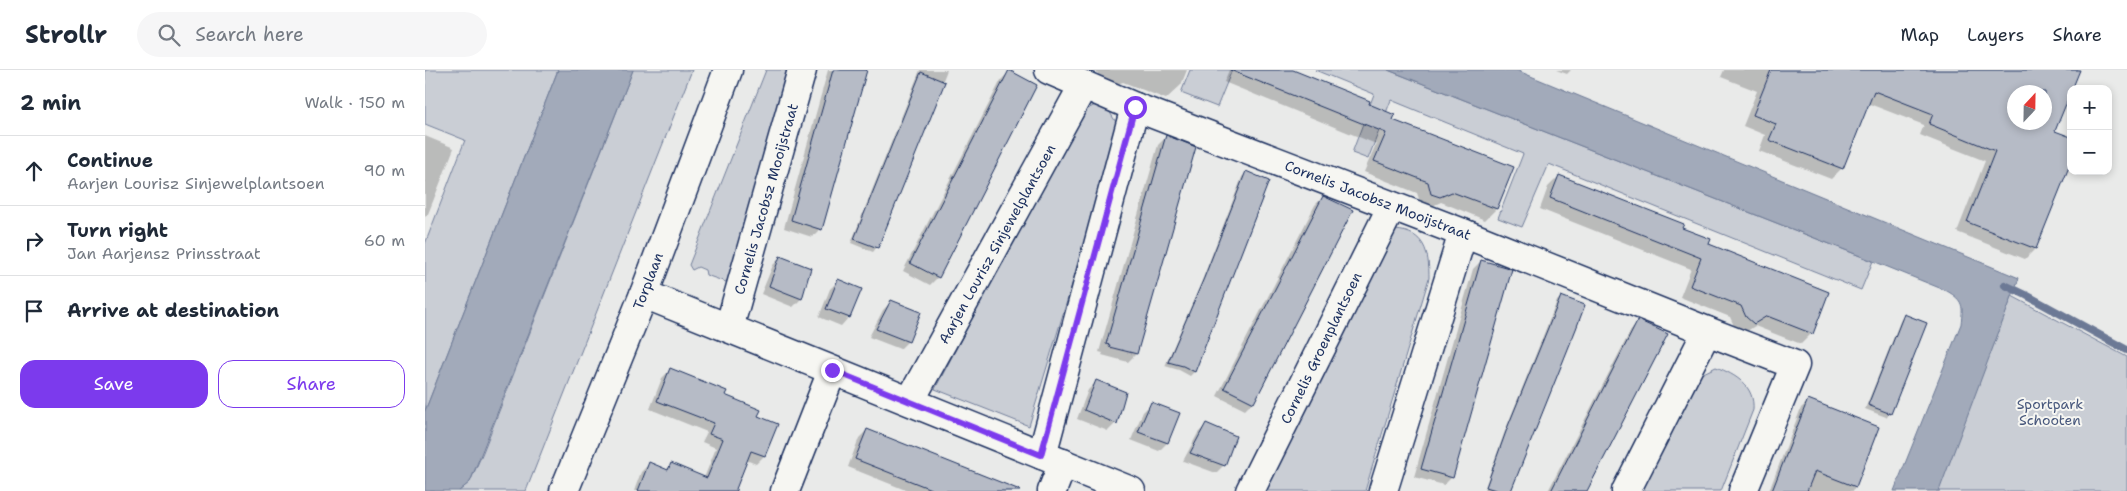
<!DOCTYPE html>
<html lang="en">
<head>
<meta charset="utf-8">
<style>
	body { margin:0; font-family:"Shantell Sans",sans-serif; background:#f6f6f7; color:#1f2937 }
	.controls { position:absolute; right:15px; top:15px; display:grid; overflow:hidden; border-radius:10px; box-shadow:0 2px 8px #0003 }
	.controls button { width:45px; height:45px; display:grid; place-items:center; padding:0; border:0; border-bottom:1px solid #e0e1e3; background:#fff; color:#1f2937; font:25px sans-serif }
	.compass { position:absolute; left:1582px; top:15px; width:45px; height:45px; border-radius:50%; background:#fff; box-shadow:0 2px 8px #0003; rotate:22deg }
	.stop { position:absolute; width:15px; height:15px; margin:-11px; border:4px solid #7c3aed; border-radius:50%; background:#fff }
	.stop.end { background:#7c3aed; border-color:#fff; box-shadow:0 1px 5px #0008 }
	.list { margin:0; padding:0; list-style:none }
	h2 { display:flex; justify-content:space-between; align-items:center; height:65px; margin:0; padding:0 20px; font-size:21px }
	h2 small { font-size:16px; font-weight:400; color:#747a83 }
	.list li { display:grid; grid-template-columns:32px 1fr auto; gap:15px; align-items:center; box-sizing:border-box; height:70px; padding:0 20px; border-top:1px solid #e0e1e3 }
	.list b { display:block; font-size:19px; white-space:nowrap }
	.list p { margin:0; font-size:16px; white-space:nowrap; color:#747a83 }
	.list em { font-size:16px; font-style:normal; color:#747a83 }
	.actions { display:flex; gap:10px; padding:15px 20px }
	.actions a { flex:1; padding:11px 0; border:1px solid #7c3aed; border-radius:15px; text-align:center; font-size:18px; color:#7c3aed }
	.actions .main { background:#7c3aed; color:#fff }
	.icon { flex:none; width:28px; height:28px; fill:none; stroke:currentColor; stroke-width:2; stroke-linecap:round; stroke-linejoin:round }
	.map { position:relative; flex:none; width:1702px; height:421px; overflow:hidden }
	header { display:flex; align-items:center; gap:30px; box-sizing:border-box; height:70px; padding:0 25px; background:#fff; border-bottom:1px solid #e0e1e3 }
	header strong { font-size:24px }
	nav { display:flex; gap:28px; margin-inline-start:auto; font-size:18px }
	.search { width:350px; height:45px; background:#f6f6f7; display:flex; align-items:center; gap:12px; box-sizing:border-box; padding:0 18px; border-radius:28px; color:#747a83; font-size:19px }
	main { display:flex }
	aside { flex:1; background:#fff }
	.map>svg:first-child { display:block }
</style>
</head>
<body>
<header>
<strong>Strollr</strong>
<div class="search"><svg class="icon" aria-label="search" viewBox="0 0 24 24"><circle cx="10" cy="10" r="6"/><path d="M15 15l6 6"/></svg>Search here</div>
<nav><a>Map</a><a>Layers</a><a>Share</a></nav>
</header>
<main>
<aside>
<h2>2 min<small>Walk · 150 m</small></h2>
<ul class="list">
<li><svg class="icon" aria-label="ahead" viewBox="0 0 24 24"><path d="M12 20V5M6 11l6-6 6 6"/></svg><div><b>Continue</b><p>Aarjen Lourisz Sinjewelplantsoen</p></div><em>90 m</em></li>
<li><svg class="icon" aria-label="right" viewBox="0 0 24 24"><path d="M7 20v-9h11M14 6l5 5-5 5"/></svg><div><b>Turn right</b><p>Jan Aarjensz Prinsstraat</p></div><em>60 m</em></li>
<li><svg class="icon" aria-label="arrive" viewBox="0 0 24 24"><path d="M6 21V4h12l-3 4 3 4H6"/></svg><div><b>Arrive at destination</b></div></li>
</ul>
<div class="actions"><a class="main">Save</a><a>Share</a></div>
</aside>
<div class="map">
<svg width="1702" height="421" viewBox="0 0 1702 421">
	<rect width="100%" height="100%" fill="#e9eae9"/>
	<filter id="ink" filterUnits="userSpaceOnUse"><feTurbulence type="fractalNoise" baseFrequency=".02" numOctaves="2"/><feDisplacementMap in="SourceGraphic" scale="10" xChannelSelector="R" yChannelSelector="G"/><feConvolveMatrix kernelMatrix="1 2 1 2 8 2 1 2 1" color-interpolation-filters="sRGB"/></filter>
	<g filter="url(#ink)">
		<g fill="#caced5" stroke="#727e9a">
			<path d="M 0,0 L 133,0 L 0,341 L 0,174 L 40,70 L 0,54 Z"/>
			<path d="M 208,0 L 267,0 L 101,421 L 34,421 L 45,412 L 58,382 Z"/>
			<path d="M 341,0 L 364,0 L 304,208 L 301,212 L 281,205 L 280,200 L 273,197 L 267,200 L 264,195 Z"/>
			<path d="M 765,0 L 807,0 L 792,37 L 756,23 Z"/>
			<path d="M 890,0 L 963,0 L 1448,191 L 1436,220 L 1124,94 L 1097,157 L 1073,148 L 1098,84 L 966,30 L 943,89 L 927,83 L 949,24 Z"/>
			<path d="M 672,34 L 681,36 L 692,54 L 690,73 L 604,356 L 510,319 L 651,51 L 659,41 Z"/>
			<path d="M 970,160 C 1000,162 1004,182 1004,208 L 940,421 L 836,421 L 960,173 Z"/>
			<path d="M 1587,226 L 1702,287 L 1702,421 L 1511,421 Z"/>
			<path d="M 1291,297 C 1311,305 1330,316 1328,340 L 1296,421 L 1212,421 L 1272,306 Z"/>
		</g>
		<g fill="#a2aaba" stroke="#6c7995">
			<path d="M 133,0 L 208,0 L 45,412 L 34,421 L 0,421 L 0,341 Z"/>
			<path d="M 963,0 L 1091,0 L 1594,208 L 1514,421 L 1469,421 L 1536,254 C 1538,236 1539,231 1522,221 L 1448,191 Z"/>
		</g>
		<g fill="#0003" fill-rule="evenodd">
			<path d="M 403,0 L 441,0 L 395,159 L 387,167 L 359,158 Z"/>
			<path d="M 495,0 L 522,0 L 452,177 L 448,182 L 426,173 Z"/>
			<path d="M 667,0 L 762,0 L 756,15 L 741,29 L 698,12 L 685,17 L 678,15 L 672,2 Z"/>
			<path d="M 804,0 L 862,0 L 967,51 L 1087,98 L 1071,139 L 1060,150 L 1016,132 L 1003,138 L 996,135 L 992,123 L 939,102 L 951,74 L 799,12 Z"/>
			<path d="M 1131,0 L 1146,0 L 1142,4 Z"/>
			<path d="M 1299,0 L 1653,0 L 1629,61 L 1610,179 L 1600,189 L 1532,162 L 1560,91 L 1495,65 L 1499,55 L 1442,33 L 1417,98 L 1406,109 L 1334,81 L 1340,65 L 1318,56 L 1332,21 L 1296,7 ZM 1590,22 L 1620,22 L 1620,52 L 1590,52 Z"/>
			<path d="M 584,2 L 513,207 L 505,215 L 478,201 L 576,10 Z"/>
			<path d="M 0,66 L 29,78 L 3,144 L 0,147 Z"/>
			<path d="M 741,67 L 711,284 L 703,292 L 677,285 L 678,283 L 674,282 L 733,75 Z"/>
			<path d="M 821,103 L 843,111 L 769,302 L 765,306 L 754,300 L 740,296 L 776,213 L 817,107 Z"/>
			<path d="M 1134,106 L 1256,158 L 1387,263 L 1376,274 L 1330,256 L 1317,264 L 1310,258 L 1305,247 L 1255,227 L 1266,199 L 1115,139 L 1123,117 Z"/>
			<path d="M 898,127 L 828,332 L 820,340 L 792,326 L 890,135 Z"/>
			<path d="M 356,187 L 384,199 L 376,229 L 368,237 L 336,224 L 348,195 Z"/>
			<path d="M 1056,191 L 1027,407 L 1019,415 L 989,407 L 1048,199 Z"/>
			<path d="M 413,211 L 424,247 L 416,256 L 394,247 L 405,219 Z"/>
			<path d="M 1136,227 L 1085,421 L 1060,421 L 1059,420 L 1080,361 L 1132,231 Z"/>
			<path d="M 466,232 L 483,271 L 475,279 L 444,267 L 458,240 Z"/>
			<path d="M 1480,245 L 1465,343 L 1461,347 L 1440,339 L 1476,249 Z"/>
			<path d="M 1214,252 L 1161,421 L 1123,421 L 1206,260 Z"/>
			<path d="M 245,300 L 299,326 L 332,347 L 339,386 L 331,394 L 321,390 L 309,421 L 209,421 L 216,402 L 224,394 L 241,400 L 246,395 L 279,408 L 291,378 L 277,372 L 282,362 L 225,339 L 237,308 Z"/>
			<path d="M 671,312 L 691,353 L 683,361 L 652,349 L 663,320 Z"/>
			<path d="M 1384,331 L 1453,358 L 1428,421 L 1344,421 L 1376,338 Z"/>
			<path d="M 726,334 L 753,344 L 742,373 L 734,381 L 706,370 L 718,342 Z"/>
			<path d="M 781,355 L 799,395 L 791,403 L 758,391 L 773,363 Z"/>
			<path d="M 442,360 L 579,421 L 483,421 L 423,397 L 434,368 Z"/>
		</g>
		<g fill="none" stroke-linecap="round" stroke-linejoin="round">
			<path stroke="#6c7995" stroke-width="8" d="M 1580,215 L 1601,225 L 1702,280"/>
		</g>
		<g fill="#b6bbc6" stroke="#1b2f5e" fill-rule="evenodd">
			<path d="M 408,0 L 442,0 L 397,160 L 366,150 Z"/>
			<path d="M 584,0 L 612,15 L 514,208 L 485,193 Z"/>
			<path d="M 805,0 L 868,0 L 945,31 L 944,34 L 970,45 L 968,50 L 1089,97 L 1072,139 L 1027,122 L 1015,127 L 1006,124 L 1003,112 L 949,91 L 961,63 Z"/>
			<path d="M 1346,0 L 1655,0 L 1630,61 L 1646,67 L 1646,92 L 1611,179 L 1542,152 L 1570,81 L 1504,54 L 1508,44 L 1449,21 L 1418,99 L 1344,70 L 1351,54 L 1328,45 ZM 1590,22 L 1620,22 L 1620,52 L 1590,52 Z"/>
			<path d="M 496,2 L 520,12 L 453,178 L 429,169 Z"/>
			<path d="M 741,65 L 771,77 L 712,284 L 684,277 L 685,275 L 681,274 Z"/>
			<path d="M 821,101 L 844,111 L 770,302 L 758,296 L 743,292 L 779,208 Z"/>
			<path d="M 1134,105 L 1259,154 L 1257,158 L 1286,169 L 1284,174 L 1404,222 L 1388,264 L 1342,246 L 1329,254 L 1321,247 L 1316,236 L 1265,216 L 1276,188 L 1125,128 Z"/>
			<path d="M 898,126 L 928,140 L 829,333 L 799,318 Z"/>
			<path d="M 355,186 L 386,198 L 377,229 L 344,216 Z"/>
			<path d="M 1056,190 L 1087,199 L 1028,408 L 996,399 Z"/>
			<path d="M 413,209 L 437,219 L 425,248 L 401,239 Z"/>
			<path d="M 1136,226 L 1160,235 L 1151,259 L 1086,421 L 1074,421 L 1061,417 L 1083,356 Z"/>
			<path d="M 466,230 L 496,242 L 484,272 L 451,259 Z"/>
			<path d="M 1479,244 L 1502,253 L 1466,344 L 1443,335 Z"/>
			<path d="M 1213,250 L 1243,264 L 1162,421 L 1126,421 Z"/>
			<path d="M 245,298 L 302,321 L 300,325 L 336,340 L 333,346 L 353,354 L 340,386 L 326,381 L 311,419 L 312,421 L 213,421 L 224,392 L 243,400 L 246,393 L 282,408 L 298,369 L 284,364 L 289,353 L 232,331 Z"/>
			<path d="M 671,310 L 701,322 L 692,354 L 659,340 Z"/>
			<path d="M 1383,329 L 1454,357 L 1431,417 L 1390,401 L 1382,421 L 1347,421 Z"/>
			<path d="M 726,332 L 755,343 L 743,373 L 713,362 Z"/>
			<path d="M 781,353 L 811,366 L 800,396 L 765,383 Z"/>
			<path d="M 442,359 L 595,420 L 595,421 L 511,421 L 430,389 Z"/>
		</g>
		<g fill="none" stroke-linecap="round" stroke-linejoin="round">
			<g stroke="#1b2f5e" stroke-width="31">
				<g id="minor">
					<path d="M 624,0 L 710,37 L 1038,163 L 1282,261"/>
					<path d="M 219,224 L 706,421"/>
					<path d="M 304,258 L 377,0"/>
					<path d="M 485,331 L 658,16"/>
					<path d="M 617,385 L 710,37"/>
					<path d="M 139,421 L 219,224 L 303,0"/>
					<path d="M 360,421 L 407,301"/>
					<path d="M 627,421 L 638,393"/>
					<path d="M 825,421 L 967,136"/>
					<path d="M 958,421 L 1038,163"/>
					<path d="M 1201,421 L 1282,261 L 1370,295 L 1318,421"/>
				</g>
			</g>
			<use href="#minor" stroke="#f6f6f2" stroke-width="28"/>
		</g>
	</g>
	<g fill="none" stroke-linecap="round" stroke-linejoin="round" filter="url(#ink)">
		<path stroke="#7c3aed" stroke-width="6" d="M 407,300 L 616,385 L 710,37"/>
	</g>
	<g text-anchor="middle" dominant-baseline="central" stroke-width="4" stroke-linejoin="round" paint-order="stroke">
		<g font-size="14" fill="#1b2f5e" stroke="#f6f6f2">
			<text transform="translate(341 129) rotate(-74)">Cornelis Jacobsz Mooijstraat</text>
			<text transform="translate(953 130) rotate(21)">Cornelis Jacobsz Mooijstraat</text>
			<text transform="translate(572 174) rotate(-61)">Aarjen Lourisz Sinjewelplantsoen</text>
			<text transform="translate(223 211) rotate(-69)">Torplaan</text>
			<text transform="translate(896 278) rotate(-64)">Cornelis Groenplantsoen</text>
		</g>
		<g font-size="14" fill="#47577c" stroke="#f6f6f2">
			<text x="1625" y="334">Sportpark<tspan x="1625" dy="16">Schooten</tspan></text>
		</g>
	</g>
</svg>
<div class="controls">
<button>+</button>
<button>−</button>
</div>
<svg class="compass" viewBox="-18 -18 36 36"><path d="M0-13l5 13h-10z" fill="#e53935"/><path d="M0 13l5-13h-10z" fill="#747a83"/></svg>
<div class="stop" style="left:710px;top:37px"></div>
<div class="stop end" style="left:407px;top:300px"></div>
</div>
</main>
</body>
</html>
